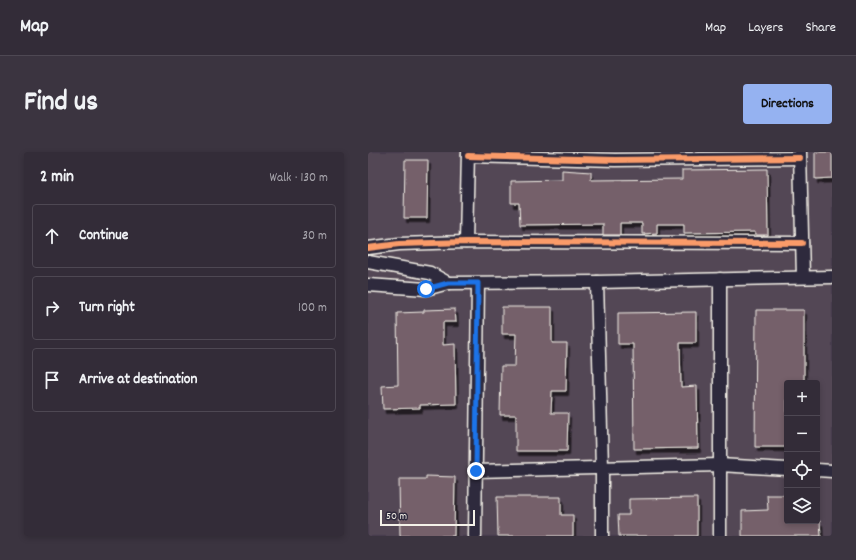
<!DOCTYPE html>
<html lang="en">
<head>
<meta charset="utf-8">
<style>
	body { margin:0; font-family:Dekko,sans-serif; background:#3b3440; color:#f1f3f6 }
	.controls { position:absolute; right:12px; bottom:12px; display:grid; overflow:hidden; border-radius:4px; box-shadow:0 2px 6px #0003 }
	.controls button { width:36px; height:36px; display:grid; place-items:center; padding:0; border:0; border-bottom:1px solid #4e4853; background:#332c38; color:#f1f3f6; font:20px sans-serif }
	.scale { position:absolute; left:12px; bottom:10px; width:95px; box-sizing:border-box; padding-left:4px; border:2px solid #f4f1e8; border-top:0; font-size:11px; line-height:14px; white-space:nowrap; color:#f4f1e8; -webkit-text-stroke:3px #2f2a3d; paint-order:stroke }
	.stop { position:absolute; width:12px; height:12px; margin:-9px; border:3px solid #1a73e8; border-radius:50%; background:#fff }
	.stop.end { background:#1a73e8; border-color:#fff; box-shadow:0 1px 4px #0008 }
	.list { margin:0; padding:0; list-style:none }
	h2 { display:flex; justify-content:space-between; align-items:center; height:52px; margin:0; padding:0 16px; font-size:17px }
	h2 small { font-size:13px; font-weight:400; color:#a9a7ae }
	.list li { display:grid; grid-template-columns:26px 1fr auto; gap:12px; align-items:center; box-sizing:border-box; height:64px; margin:0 8px 8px; padding:0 8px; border:1px solid #4e4853; border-radius:4px }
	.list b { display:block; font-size:15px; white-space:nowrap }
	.list em { font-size:13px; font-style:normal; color:#a9a7ae }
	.icon { flex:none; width:22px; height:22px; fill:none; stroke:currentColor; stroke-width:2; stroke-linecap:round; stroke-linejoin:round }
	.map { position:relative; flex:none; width:464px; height:384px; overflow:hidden; border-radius:4px }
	header { display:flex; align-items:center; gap:24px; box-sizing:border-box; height:56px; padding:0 20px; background:#332c38; border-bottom:1px solid #4e4853 }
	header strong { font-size:19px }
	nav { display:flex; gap:22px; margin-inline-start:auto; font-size:14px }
	.intro { display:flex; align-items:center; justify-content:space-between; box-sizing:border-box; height:96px; padding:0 24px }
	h1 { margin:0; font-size:28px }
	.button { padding:10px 18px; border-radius:4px; background:#95b2f1; color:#111; font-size:14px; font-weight:700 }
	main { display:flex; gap:24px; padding:0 24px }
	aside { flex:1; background:#332c38; border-radius:4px; box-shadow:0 2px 6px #0003 }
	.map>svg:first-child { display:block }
</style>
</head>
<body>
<header>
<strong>Map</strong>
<nav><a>Map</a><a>Layers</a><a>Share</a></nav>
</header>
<div class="intro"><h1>Find us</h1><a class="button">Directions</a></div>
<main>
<aside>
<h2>2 min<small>Walk · 130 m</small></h2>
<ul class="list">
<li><svg class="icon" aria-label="ahead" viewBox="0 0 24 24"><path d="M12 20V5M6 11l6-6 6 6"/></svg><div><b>Continue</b></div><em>30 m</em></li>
<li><svg class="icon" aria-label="right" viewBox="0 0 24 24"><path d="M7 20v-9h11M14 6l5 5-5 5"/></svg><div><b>Turn right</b></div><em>100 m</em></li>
<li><svg class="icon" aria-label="arrive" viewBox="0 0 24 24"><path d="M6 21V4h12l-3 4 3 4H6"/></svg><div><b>Arrive at destination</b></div></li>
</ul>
</aside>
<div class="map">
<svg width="464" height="384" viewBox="0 0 464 384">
	<defs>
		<filter id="shadow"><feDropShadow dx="2.5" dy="4.5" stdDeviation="0" flood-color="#0009"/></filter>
	</defs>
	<rect width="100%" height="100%" fill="#443a4b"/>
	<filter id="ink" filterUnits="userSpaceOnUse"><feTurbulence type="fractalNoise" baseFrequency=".025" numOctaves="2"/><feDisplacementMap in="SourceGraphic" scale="8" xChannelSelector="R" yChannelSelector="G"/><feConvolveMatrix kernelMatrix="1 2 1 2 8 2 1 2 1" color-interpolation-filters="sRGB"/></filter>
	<g filter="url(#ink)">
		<path fill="#534655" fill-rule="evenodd" d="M 0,0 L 464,0 L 464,384 L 0,384 ZM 419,231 L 449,231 L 449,369 L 419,369 Z"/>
		<g fill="#75616b" stroke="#f4f1e8" filter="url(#shadow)">
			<path d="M 447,0 L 464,0 L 464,26 L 447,27 Z"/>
			<path d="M 37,8 L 60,8 L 59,66 L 36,66 Z"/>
			<path d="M 399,17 L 400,83 L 387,83 L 387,80 L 316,81 L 316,72 L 289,72 L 289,81 L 274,82 L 274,71 L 252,71 L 252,83 L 235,83 L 235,72 L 152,73 L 151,51 L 143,51 L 143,29 L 194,28 L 194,18 L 223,20 L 223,28 L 314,27 L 314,18 Z"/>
			<path d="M 134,155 L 184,155 L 184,191 L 199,191 L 198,239 L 184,239 L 183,261 L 200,261 L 199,299 L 148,299 L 148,263 L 132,263 L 133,214 L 147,214 L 148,182 L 134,182 Z"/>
			<path d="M 87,157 L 88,170 L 75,170 L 75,193 L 87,192 L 88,252 L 52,253 L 52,256 L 15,257 L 14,234 L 30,233 L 29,161 L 56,160 L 56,158 Z"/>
			<path d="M 388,158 L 436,158 L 436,231 L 419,231 L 419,295 L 387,295 Z"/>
			<path d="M 328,160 L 328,191 L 312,191 L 313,235 L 329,234 L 330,296 L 266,297 L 265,192 L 250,192 L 250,161 Z"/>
			<path d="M 58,324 L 87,325 L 86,384 L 32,384 L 31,327 L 58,327 Z"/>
			<path d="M 399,343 L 419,343 L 419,369 L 452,369 L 453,384 L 374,384 L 374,359 L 400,358 Z"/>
			<path d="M 129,345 L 193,345 L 193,363 L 205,363 L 205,384 L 130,384 Z"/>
			<path d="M 329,346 L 329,384 L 251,384 L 250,363 L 261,363 L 261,347 Z"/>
		</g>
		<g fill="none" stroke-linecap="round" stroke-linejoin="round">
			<g stroke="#f4f1e8" stroke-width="15">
				<g id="street">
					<path d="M 432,0 L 435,125"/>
					<path d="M 100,4 L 247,8 L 432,6"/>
					<path d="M 98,90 L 100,0"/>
					<path d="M 0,96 L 31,92 L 98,90 L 434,91"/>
					<path d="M 0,110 L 62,121 L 80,131 L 58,137 L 0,133"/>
					<path d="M 352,127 L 352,384"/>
					<path d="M 229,130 L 234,316 L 234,384"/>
					<path d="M 80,131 L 229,130 L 464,125"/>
					<path d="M 449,318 L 464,319"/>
					<path d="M 108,319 L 352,313 L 419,317"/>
					<path d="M 107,384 L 110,131"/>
				</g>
			</g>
			<use href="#street" stroke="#2f2a3d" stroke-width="12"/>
			<g stroke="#2f2a3d" stroke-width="8">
				<g id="cycleway">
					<path d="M 100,4 L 247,8 L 432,6"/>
					<path d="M 0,96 L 31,92 L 98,90 L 434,91"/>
				</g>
			</g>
			<use href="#cycleway" stroke="#fa9b69" stroke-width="6"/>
		</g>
	</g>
	<g fill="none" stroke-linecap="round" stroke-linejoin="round" filter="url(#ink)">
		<path stroke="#1a73e8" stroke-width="5" d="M 58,137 L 80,131 L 110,131 L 108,319"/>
	</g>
</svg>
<div class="controls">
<button>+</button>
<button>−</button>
<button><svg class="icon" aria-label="locate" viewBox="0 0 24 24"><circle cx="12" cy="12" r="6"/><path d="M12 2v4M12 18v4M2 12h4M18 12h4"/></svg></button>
<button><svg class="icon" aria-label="layers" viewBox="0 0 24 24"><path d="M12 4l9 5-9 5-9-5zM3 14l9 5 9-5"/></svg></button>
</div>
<div class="scale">50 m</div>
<div class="stop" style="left:58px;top:137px"></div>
<div class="stop end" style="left:108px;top:319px"></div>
</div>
</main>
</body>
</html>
